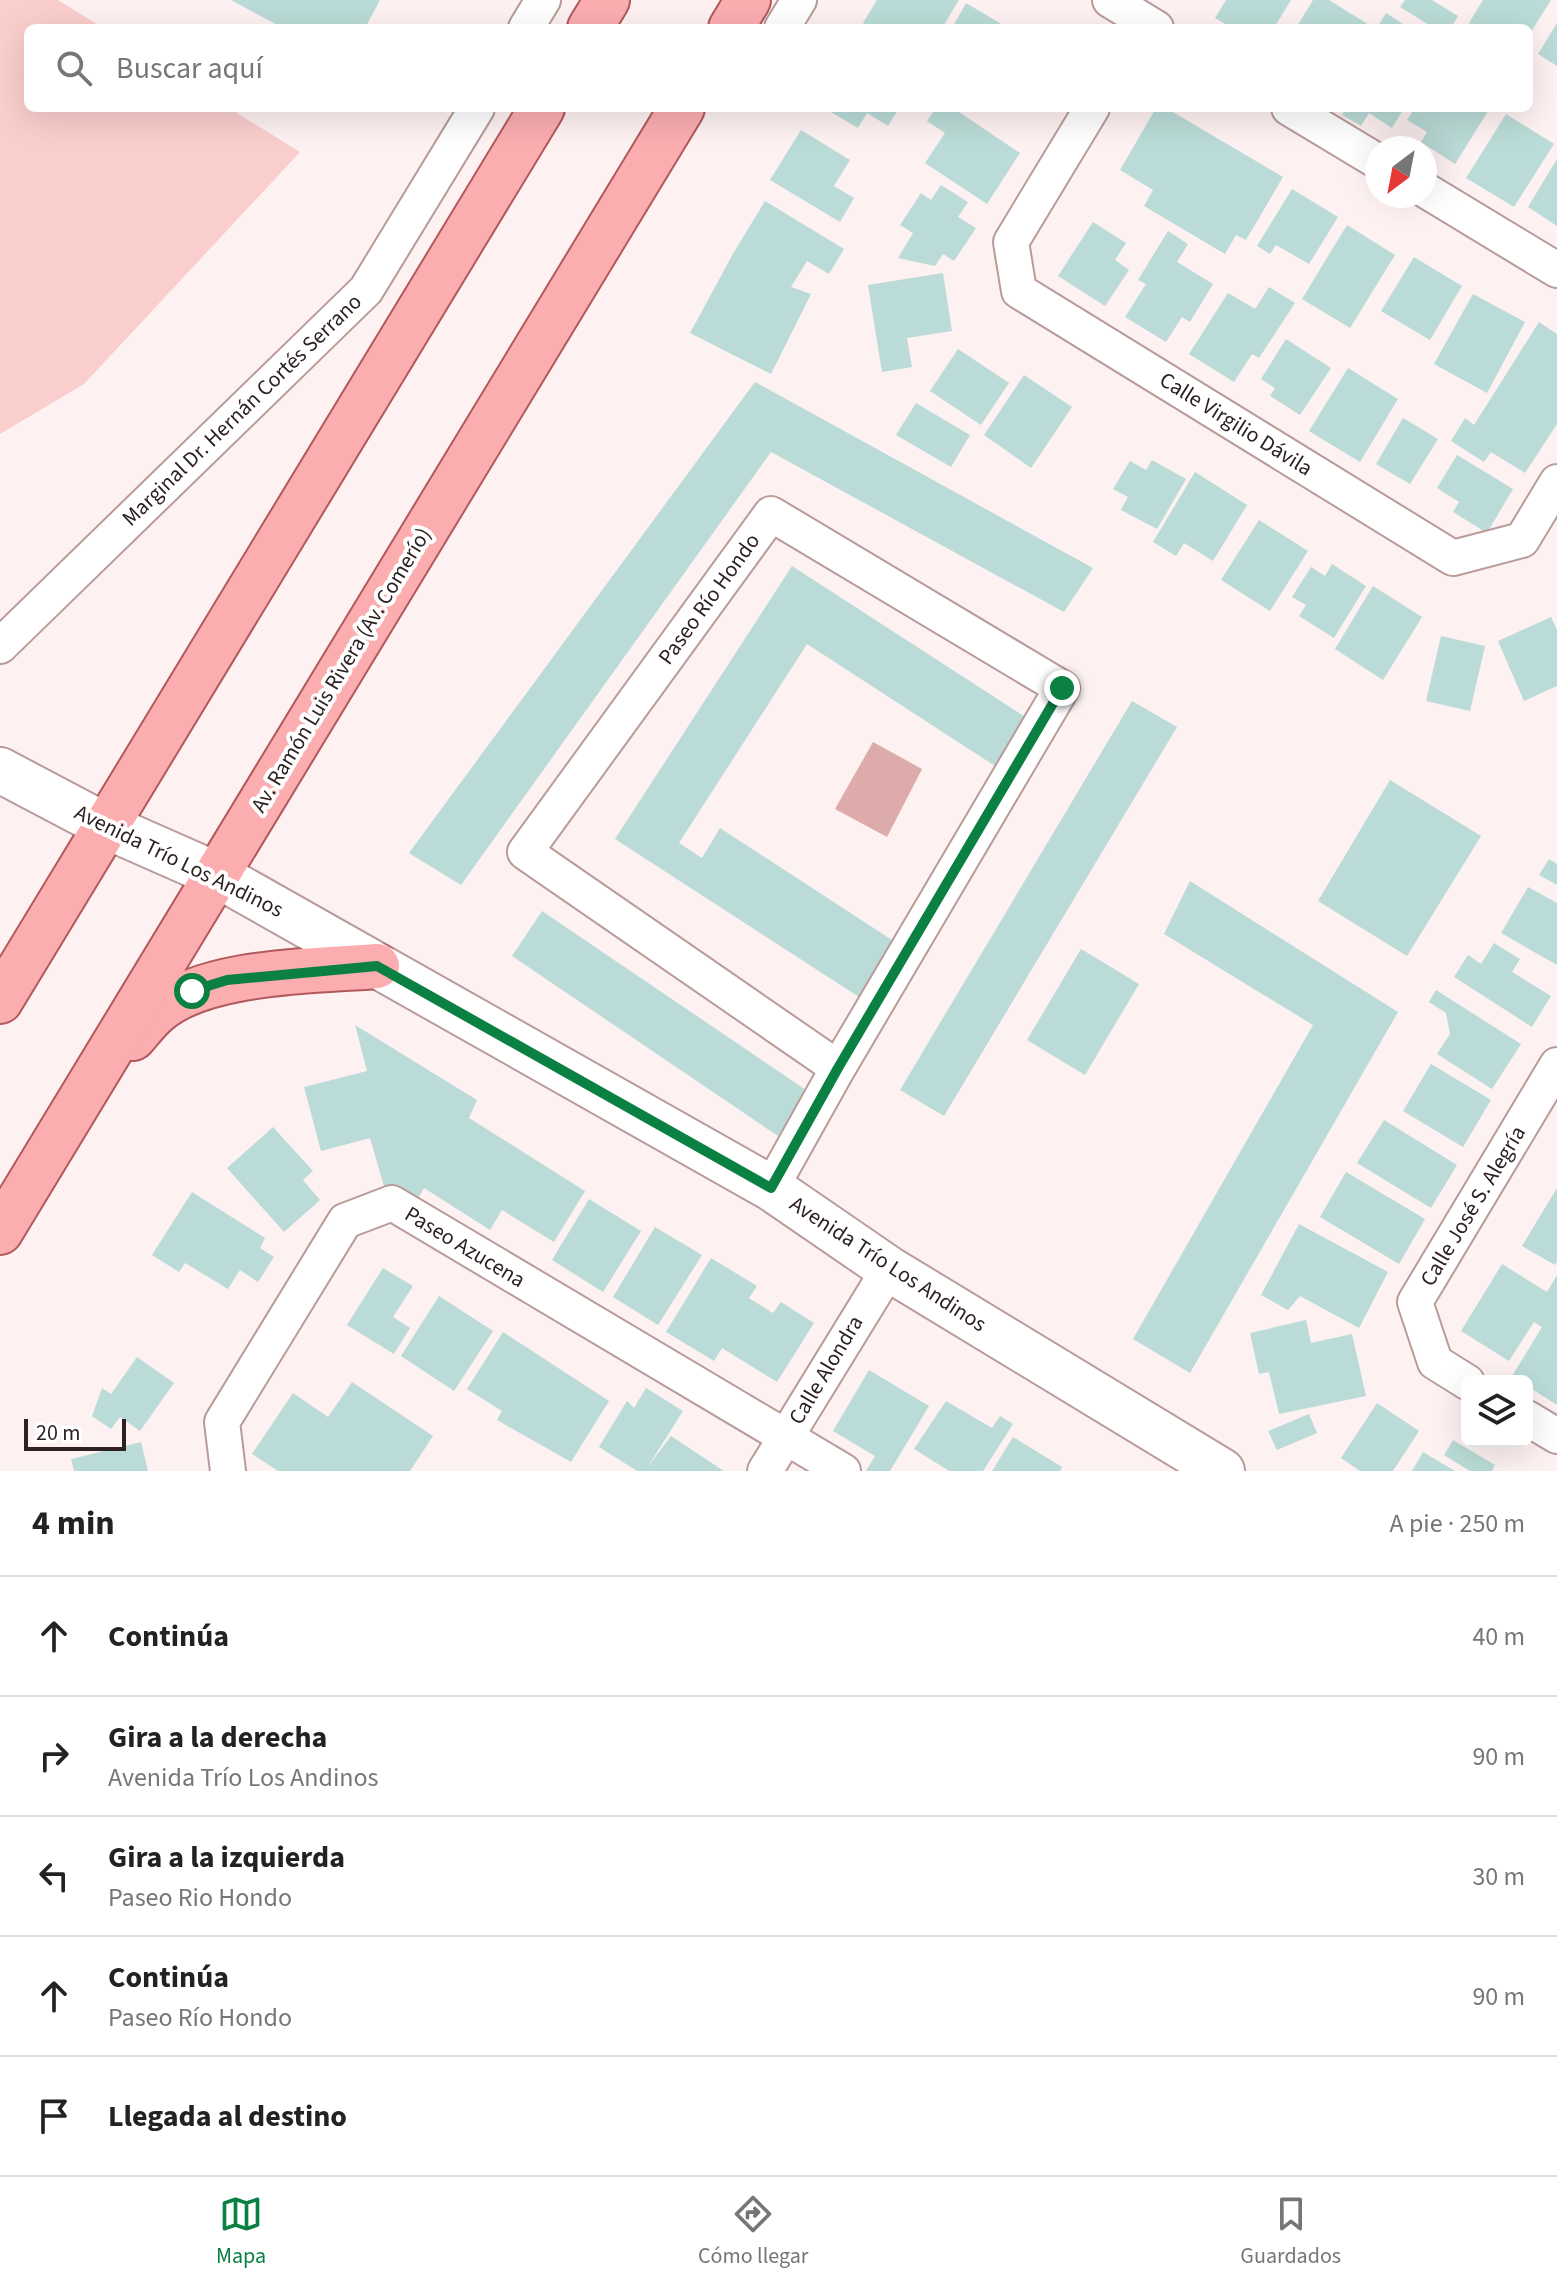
<!DOCTYPE html>
<html lang="es">
<head>
<meta charset="utf-8">
<style>
	body { margin:0; font-family:"Source Sans 3",sans-serif; background:#f6f6f6; color:#222 }
	.controls { position:absolute; right:24px; bottom:24px; display:grid; overflow:hidden; border-radius:12px; box-shadow:0 8px 32px #0002 }
	.controls button { width:72px; height:72px; display:grid; place-items:center; padding:0; border:0; border-bottom:2px solid #e0e0e0; background:#fff; color:#222; font:40px sans-serif }
	.compass { position:absolute; left:1365px; top:136px; width:72px; height:72px; border-radius:50%; background:#fff; box-shadow:0 8px 32px #0002; rotate:212deg }
	.scale { position:absolute; left:24px; bottom:20px; width:102px; box-sizing:border-box; padding-left:8px; border:4px solid #2d2121; border-top:0; font-size:22px; line-height:28px; white-space:nowrap; color:#2d2121; -webkit-text-stroke:6px #fff; paint-order:stroke }
	.stop { position:absolute; width:24px; height:24px; margin:-18px; border:6px solid #0b8043; border-radius:50%; background:#fff }
	.stop.end { background:#0b8043; border-color:#fff; box-shadow:0 2px 8px #0008 }
	.list { margin:0; padding:0; list-style:none }
	h2 { display:flex; justify-content:space-between; align-items:center; height:104px; margin:0; padding:0 32px; font-size:34px }
	h2 small { font-size:26px; font-weight:400; color:#767676 }
	.list li { display:grid; grid-template-columns:52px 1fr auto; gap:24px; align-items:center; box-sizing:border-box; height:120px; padding:0 32px; border-top:2px solid #e0e0e0 }
	.list b { display:block; font-size:30px; white-space:nowrap }
	.list p { margin:0; font-size:26px; white-space:nowrap; color:#767676 }
	.list em { font-size:26px; font-style:normal; color:#767676 }
	.icon { flex:none; width:44px; height:44px; fill:none; stroke:currentColor; stroke-width:2; stroke-linecap:round; stroke-linejoin:round }
	.map { position:relative; flex:none; width:1557px; height:1471px; overflow:hidden }
	.search { position:absolute; background:#fff; box-shadow:0 8px 32px #0002; left:24px; right:24px; top:24px; height:88px; display:flex; align-items:center; gap:20px; box-sizing:border-box; padding:0 28px; border-radius:12px; color:#767676; font-size:30px }
	.sheet { height:704px; background:#fff }
	nav { display:flex; justify-content:space-around; align-items:center; box-sizing:border-box; height:112px; border-top:2px solid #e0e0e0; background:#fff; font-size:22px; color:#767676 }
	nav a { display:grid; justify-items:center; gap:4px }
	nav .on { color:#0b8043 }
	.map>svg:first-child { display:block }
</style>
</head>
<body>
<div class="map">
<svg width="1557" height="1471" viewBox="0 0 1557 1471">
	<rect width="100%" height="100%" fill="#fef1f1"/>
	<path fill="#facecd" d="M 0,0 L 58,0 L 103,28 L 28,28 L 28,108 L 229,108 L 300,152 L 84,384 L 0,434 Z"/>
	<path fill="#dcabaa" d="M 873,742 L 922,769 L 887,837 L 835,809 Z"/>
	<g fill="#badbd7">
		<path d="M 231,0 L 380,0 L 365,28 L 283,28 Z"/>
		<path d="M 877,0 L 959,0 L 942,28 L 870,28 L 863,23 Z"/>
		<path d="M 1226,0 L 1291,0 L 1274,28 L 1232,28 L 1215,18 Z"/>
		<path d="M 1313,0 L 1329,0 L 1374,28 L 1296,28 Z"/>
		<path d="M 1405,0 L 1432,0 L 1458,16 L 1451,28 L 1434,28 L 1400,7 Z"/>
		<path d="M 1483,0 L 1551,0 L 1529,35 L 1529,28 L 1477,28 L 1469,23 Z"/>
		<path d="M 966,3 L 1008,28 L 952,28 Z"/>
		<path d="M 1386,13 L 1409,28 L 1377,28 Z"/>
		<path d="M 1557,23 L 1557,66 L 1538,54 Z"/>
		<path d="M 824,108 L 899,108 L 888,126 L 867,113 L 858,128 Z"/>
		<path d="M 936,108 L 953,108 L 1020,153 L 987,204 L 925,163 L 945,133 L 927,121 Z"/>
		<path d="M 1156,108 L 1166,108 L 1283,177 L 1246,240 L 1236,235 L 1225,254 L 1144,206 L 1153,190 L 1120,170 Z"/>
		<path d="M 1346,108 L 1404,108 L 1392,128 L 1369,113 L 1361,126 L 1342,115 Z"/>
		<path d="M 1415,108 L 1490,108 L 1455,164 L 1421,142 L 1427,132 L 1407,120 Z"/>
		<path d="M 1506,114 L 1554,144 L 1514,207 L 1466,178 Z"/>
		<path d="M 801,130 L 850,160 L 834,186 L 854,198 L 840,222 L 770,180 Z"/>
		<path d="M 1557,159 L 1557,226 L 1528,207 Z"/>
		<path d="M 941,185 L 968,202 L 958,217 L 976,228 L 954,261 L 943,254 L 935,266 L 898,258 L 913,233 L 900,225 L 921,193 L 931,200 Z"/>
		<path d="M 1292,189 L 1338,217 L 1309,264 L 1276,245 L 1270,254 L 1257,246 Z"/>
		<path d="M 765,201 L 844,249 L 829,274 L 807,261 L 791,287 L 811,294 L 771,374 L 690,333 L 734,252 Z"/>
		<path d="M 1093,222 L 1126,243 L 1115,260 L 1129,270 L 1105,306 L 1058,276 Z"/>
		<path d="M 1347,225 L 1395,255 L 1350,328 L 1302,299 Z"/>
		<path d="M 1168,231 L 1188,244 L 1177,262 L 1213,284 L 1190,322 L 1182,317 L 1166,342 L 1125,317 L 1146,284 L 1138,280 Z"/>
		<path d="M 1414,257 L 1462,286 L 1430,340 L 1381,311 Z"/>
		<path d="M 943,273 L 952,331 L 907,338 L 912,367 L 882,372 L 868,285 Z"/>
		<path d="M 1269,287 L 1295,303 L 1259,358 L 1252,354 L 1234,382 L 1189,354 L 1228,293 L 1255,309 Z"/>
		<path d="M 1473,294 L 1525,322 L 1487,393 L 1434,364 Z"/>
		<path d="M 1539,322 L 1557,334 L 1557,424 L 1525,473 L 1491,452 L 1484,462 L 1451,441 L 1465,418 L 1474,425 Z"/>
		<path d="M 1286,339 L 1331,368 L 1300,415 L 1270,396 L 1275,388 L 1261,379 Z"/>
		<path d="M 958,349 L 1009,383 L 981,425 L 930,391 Z"/>
		<path d="M 1348,368 L 1398,399 L 1360,462 L 1309,431 Z"/>
		<path d="M 1024,375 L 1072,407 L 1031,468 L 984,435 Z"/>
		<path d="M 755,382 L 1093,568 L 1064,612 L 771,452 L 461,885 L 409,853 Z"/>
		<path d="M 916,403 L 970,435 L 951,467 L 896,435 Z"/>
		<path d="M 1403,418 L 1438,439 L 1410,484 L 1376,464 Z"/>
		<path d="M 1457,455 L 1513,489 L 1487,533 L 1453,512 L 1459,502 L 1437,488 Z"/>
		<path d="M 1152,460 L 1186,479 L 1157,529 L 1121,510 L 1128,497 L 1113,489 L 1130,461 L 1146,470 Z"/>
		<path d="M 1195,472 L 1247,505 L 1213,561 L 1184,543 L 1176,556 L 1153,542 Z"/>
		<path d="M 1259,520 L 1308,551 L 1270,611 L 1221,580 Z"/>
		<path d="M 1332,564 L 1366,586 L 1334,638 L 1299,616 L 1306,605 L 1292,597 L 1311,567 L 1325,576 Z"/>
		<path d="M 792,566 L 1027,718 L 995,766 L 807,644 L 679,843 L 702,858 L 720,828 L 895,942 L 859,997 L 615,839 Z"/>
		<path d="M 1373,586 L 1422,617 L 1383,680 L 1335,649 Z"/>
		<path d="M 1551,617 L 1557,630 L 1557,686 L 1524,701 L 1498,641 Z"/>
		<path d="M 1441,636 L 1485,646 L 1470,711 L 1426,701 Z"/>
		<path d="M 1132,701 L 1177,727 L 944,1116 L 900,1090 Z"/>
		<path d="M 1390,780 L 1481,836 L 1407,956 L 1318,901 Z"/>
		<path d="M 1549,859 L 1557,864 L 1557,885 L 1539,875 Z"/>
		<path d="M 1190,881 L 1398,1012 L 1190,1373 L 1133,1339 L 1313,1025 L 1164,934 Z"/>
		<path d="M 1528,887 L 1557,903 L 1557,965 L 1501,933 Z"/>
		<path d="M 542,911 L 809,1092 L 778,1136 L 512,956 Z"/>
		<path d="M 1494,943 L 1520,959 L 1512,972 L 1551,996 L 1532,1027 L 1454,977 L 1468,955 L 1481,964 Z"/>
		<path d="M 1081,949 L 1139,984 L 1085,1075 L 1027,1040 Z"/>
		<path d="M 1436,990 L 1521,1044 L 1492,1089 L 1437,1054 L 1450,1034 L 1446,1013 L 1429,1002 Z"/>
		<path d="M 355,1025 L 477,1100 L 469,1118 L 585,1191 L 554,1242 L 502,1210 L 490,1230 L 424,1188 L 417,1200 L 386,1193 L 370,1138 L 321,1151 L 304,1087 L 367,1071 Z"/>
		<path d="M 1431,1064 L 1491,1100 L 1463,1147 L 1403,1111 Z"/>
		<path d="M 1384,1120 L 1457,1165 L 1431,1208 L 1357,1163 Z"/>
		<path d="M 273,1127 L 313,1171 L 303,1180 L 320,1200 L 284,1232 L 227,1168 Z"/>
		<path d="M 1346,1172 L 1425,1219 L 1399,1264 L 1320,1217 Z"/>
		<path d="M 1557,1188 L 1557,1262 L 1555,1265 L 1522,1246 Z"/>
		<path d="M 192,1192 L 265,1238 L 260,1248 L 274,1257 L 258,1282 L 240,1270 L 228,1289 L 185,1263 L 179,1272 L 152,1255 Z"/>
		<path d="M 589,1199 L 641,1231 L 603,1292 L 552,1260 Z"/>
		<path d="M 1299,1224 L 1388,1272 L 1359,1328 L 1300,1296 L 1288,1310 L 1261,1295 Z"/>
		<path d="M 655,1227 L 702,1255 L 658,1325 L 613,1297 Z"/>
		<path d="M 711,1258 L 757,1286 L 749,1298 L 773,1313 L 781,1302 L 814,1323 L 777,1382 L 722,1348 L 714,1361 L 666,1332 Z"/>
		<path d="M 1502,1264 L 1547,1292 L 1557,1275 L 1557,1405 L 1527,1386 L 1527,1381 L 1519,1381 L 1512,1376 L 1542,1327 L 1534,1322 L 1509,1361 L 1461,1331 Z"/>
		<path d="M 383,1268 L 413,1286 L 393,1317 L 410,1328 L 394,1354 L 347,1325 Z"/>
		<path d="M 439,1296 L 493,1331 L 454,1391 L 401,1356 Z"/>
		<path d="M 1306,1320 L 1311,1343 L 1352,1334 L 1366,1396 L 1279,1414 L 1269,1372 L 1259,1374 L 1250,1333 Z"/>
		<path d="M 503,1332 L 609,1401 L 571,1462 L 497,1420 L 502,1411 L 467,1389 Z"/>
		<path d="M 137,1357 L 174,1383 L 140,1431 L 120,1417 L 111,1429 L 92,1416 L 102,1388 L 111,1394 Z"/>
		<path d="M 869,1370 L 929,1406 L 890,1471 L 866,1471 L 875,1456 L 833,1431 Z"/>
		<path d="M 352,1382 L 433,1436 L 410,1471 L 278,1471 L 252,1454 L 293,1393 L 328,1417 Z"/>
		<path d="M 646,1388 L 683,1411 L 647,1468 L 671,1436 L 724,1471 L 637,1471 L 599,1447 L 627,1401 L 634,1408 Z"/>
		<path d="M 946,1401 L 992,1428 L 1000,1416 L 1013,1424 L 983,1471 L 949,1471 L 914,1449 Z"/>
		<path d="M 1377,1403 L 1419,1431 L 1393,1471 L 1360,1471 L 1341,1458 Z"/>
		<path d="M 1309,1414 L 1317,1433 L 1277,1450 L 1268,1431 Z"/>
		<path d="M 1013,1437 L 1062,1467 L 1060,1471 L 992,1471 Z"/>
		<path d="M 1453,1440 L 1495,1465 L 1492,1471 L 1470,1471 L 1444,1455 Z"/>
		<path d="M 141,1442 L 148,1471 L 74,1471 L 71,1459 Z"/>
		<path d="M 1423,1452 L 1455,1471 L 1412,1471 Z"/>
	</g>
	<g fill="none" stroke-linecap="round" stroke-linejoin="round">
		<g stroke="#b99b9a" stroke-width="38">
			<g id="street">
				<path d="M 1110,0 L 1156,28"/>
				<path d="M 526,28 L 543,0"/>
				<path d="M 782,28 L 799,0"/>
				<path d="M 1092,108 L 1011,242 L 1019,291 L 1453,558 L 1522,540 L 1557,482"/>
				<path d="M 1289,108 L 1377,161"/>
				<path d="M 1425,190 L 1557,270"/>
				<path d="M 0,646 L 366,290 L 477,108"/>
				<path d="M 771,1188 L 838,1068 L 1062,688 L 771,514 L 525,852 L 838,1068"/>
				<path d="M 1467,1382 L 1435,1362 L 1415,1302 L 1557,1065"/>
				<path d="M 1527,1418 L 1557,1436"/>
				<path d="M 228,1471 L 222,1422 L 345,1221 L 392,1203 L 843,1471"/>
				<path d="M 765,1471 L 889,1269"/>
			</g>
		</g>
		<g stroke="#b99b9a" stroke-width="48">
			<path id="secondary" d="M 0,770 L 106,826 L 217,875 L 771,1188 L 889,1269 L 1222,1471"/>
		</g>
		<g stroke="#b1595c" stroke-width="48">
			<g id="primary">
				<path d="M 590,28 L 607,0"/>
				<path d="M 731,28 L 748,0"/>
				<path d="M 0,1001 L 542,108"/>
				<path d="M 133,1038 C 141,1029 149,1018 158,1011 C 206,970 315,971 377,966"/>
				<path d="M 0,1232 L 682,108"/>
			</g>
		</g>
		<use href="#street" stroke="#fff" stroke-width="34"/>
		<use href="#secondary" stroke="#fff" stroke-width="44"/>
		<use href="#primary" stroke="#fbadb0" stroke-width="44"/>
	</g>
	<g fill="none" stroke-linecap="round" stroke-linejoin="round">
		<path stroke="#0b8043" stroke-width="10" d="M 192,991 L 227,980 L 377,966 L 771,1188 L 838,1068 L 1062,688"/>
	</g>
	<g text-anchor="middle" dominant-baseline="central" stroke-width="8" stroke-linejoin="round" paint-order="stroke">
		<g font-size="22" fill="#2d2121" stroke="#fff">
			<text transform="translate(242 410) rotate(-44)">Marginal Dr. Hernán Cortés Serrano</text>
			<text transform="translate(1236 424) rotate(32)">Calle Virgilio Dávila</text>
			<text transform="translate(709 599) rotate(-54)">Paseo Río Hondo</text>
			<text transform="translate(341 670) rotate(-59)">Av. Ramón Luis Rivera (Av. Comerío)</text>
			<text transform="translate(179 861) rotate(26)">Avenida Trío Los Andinos</text>
			<text transform="translate(1473 1206) rotate(-59)">Calle José S. Alegría</text>
			<text transform="translate(465 1247) rotate(31)">Paseo Azucena</text>
			<text transform="translate(888 1264) rotate(33)">Avenida Trío Los Andinos</text>
			<text transform="translate(826 1370) rotate(-59)">Calle Alondra</text>
		</g>
	</g>
</svg>
<div class="controls">
<button><svg class="icon" aria-label="layers" viewBox="0 0 24 24"><path d="M12 4l9 5-9 5-9-5zM3 14l9 5 9-5"/></svg></button>
</div>
<svg class="compass" viewBox="-18 -18 36 36"><path d="M0-13l5 13h-10z" fill="#e53935"/><path d="M0 13l5-13h-10z" fill="#767676"/></svg>
<div class="scale">20 m</div>
<div class="stop" style="left:192px;top:991px"></div>
<div class="stop end" style="left:1062px;top:688px"></div>
<div class="search"><svg class="icon" aria-label="search" viewBox="0 0 24 24"><circle cx="10" cy="10" r="6"/><path d="M15 15l6 6"/></svg>Buscar aquí</div>
</div>
<section class="sheet">
<h2>4 min<small>A pie · 250 m</small></h2>
<ul class="list">
<li><svg class="icon" aria-label="ahead" viewBox="0 0 24 24"><path d="M12 20V5M6 11l6-6 6 6"/></svg><div><b>Continúa</b></div><em>40 m</em></li>
<li><svg class="icon" aria-label="right" viewBox="0 0 24 24"><path d="M7 20v-9h11M14 6l5 5-5 5"/></svg><div><b>Gira a la derecha</b><p>Avenida Trío Los Andinos</p></div><em>90 m</em></li>
<li><svg class="icon" aria-label="left" viewBox="0 0 24 24"><path d="M17 20v-9H6M10 6l-5 5 5 5"/></svg><div><b>Gira a la izquierda</b><p>Paseo Rio Hondo</p></div><em>30 m</em></li>
<li><svg class="icon" aria-label="ahead" viewBox="0 0 24 24"><path d="M12 20V5M6 11l6-6 6 6"/></svg><div><b>Continúa</b><p>Paseo Río Hondo</p></div><em>90 m</em></li>
<li><svg class="icon" aria-label="arrive" viewBox="0 0 24 24"><path d="M6 21V4h12l-3 4 3 4H6"/></svg><div><b>Llegada al destino</b></div></li>
</ul>
</section>
<nav>
<a class="on"><svg class="icon" aria-label="map" viewBox="0 0 24 24"><path d="M3 6l6-2 6 2 6-2v14l-6 2-6-2-6 2zM9 4v14M15 6v14"/></svg>Mapa</a>
<a><svg class="icon" aria-label="directions" viewBox="0 0 24 24"><path d="M12 3l9 9-9 9-9-9zM9 14v-3h6M13 9l2 2-2 2"/></svg>Cómo llegar</a>
<a><svg class="icon" aria-label="saved" viewBox="0 0 24 24"><path d="M7 4h10v16l-5-4-5 4z"/></svg>Guardados</a>
</nav>
</body>
</html>
